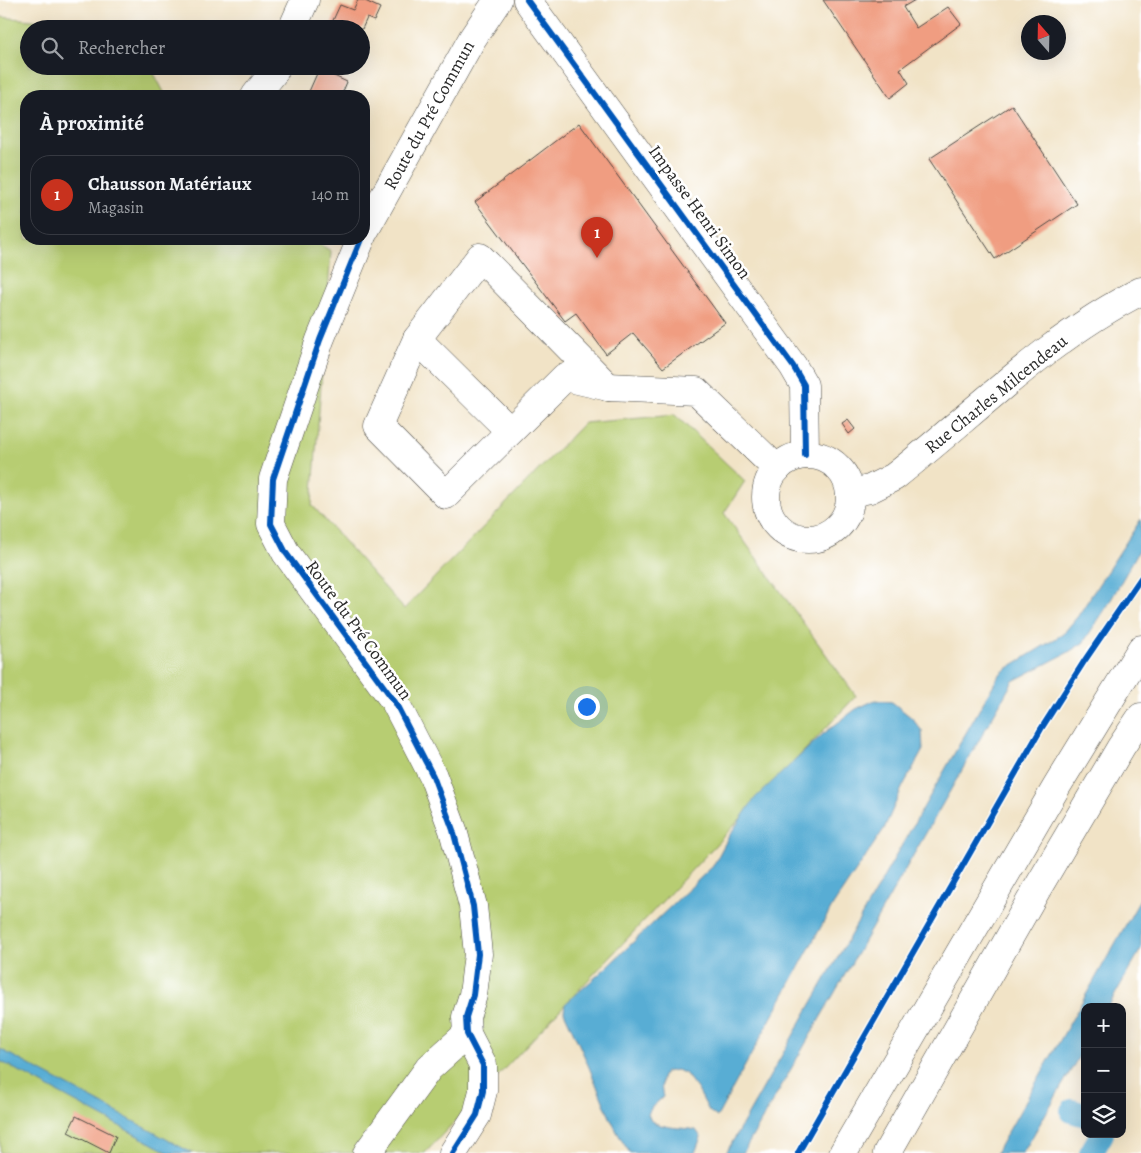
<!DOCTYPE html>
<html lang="fr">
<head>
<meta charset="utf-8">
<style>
	body { margin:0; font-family:Alegreya,serif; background:#242831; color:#f1f3f6 }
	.controls { position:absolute; right:15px; bottom:15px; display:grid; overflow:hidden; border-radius:10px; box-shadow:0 5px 20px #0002 }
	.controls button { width:45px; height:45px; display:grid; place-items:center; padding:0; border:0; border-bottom:1px solid #363941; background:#171b24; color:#f1f3f6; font:25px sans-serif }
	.compass { position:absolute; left:1021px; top:15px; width:45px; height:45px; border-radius:50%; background:#171b24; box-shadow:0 5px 20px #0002; rotate:340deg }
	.you { position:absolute; left:586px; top:706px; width:18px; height:18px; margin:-12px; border:4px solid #fff; border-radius:50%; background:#1a73e8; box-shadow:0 0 0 8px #1a73e833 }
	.badge { display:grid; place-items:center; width:32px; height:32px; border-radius:50%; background:#c8321e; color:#fff; font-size:16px; font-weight:700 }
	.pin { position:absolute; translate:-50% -41px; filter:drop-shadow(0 1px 2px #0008) }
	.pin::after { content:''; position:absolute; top:26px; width:18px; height:15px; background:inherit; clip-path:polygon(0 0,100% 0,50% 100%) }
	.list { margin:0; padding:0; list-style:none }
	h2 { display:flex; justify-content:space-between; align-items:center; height:65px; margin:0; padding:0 20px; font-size:21px }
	h2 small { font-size:16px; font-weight:400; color:#9ea1a6 }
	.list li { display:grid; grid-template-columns:32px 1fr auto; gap:15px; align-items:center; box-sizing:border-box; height:80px; margin:0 10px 10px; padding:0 10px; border:1px solid #363941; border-radius:20px }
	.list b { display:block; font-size:19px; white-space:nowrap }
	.list p { margin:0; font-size:16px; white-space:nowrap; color:#9ea1a6 }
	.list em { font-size:16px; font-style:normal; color:#9ea1a6 }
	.icon { flex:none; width:28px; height:28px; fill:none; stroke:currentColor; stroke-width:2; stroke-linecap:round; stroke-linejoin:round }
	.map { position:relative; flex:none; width:1141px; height:1153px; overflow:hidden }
	.search { position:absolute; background:#171b24; box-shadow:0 5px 20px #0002; left:20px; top:20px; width:350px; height:55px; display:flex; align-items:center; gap:12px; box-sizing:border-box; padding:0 18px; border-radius:28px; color:#9ea1a6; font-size:19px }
	.panel { position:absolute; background:#171b24; box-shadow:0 5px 20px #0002; left:20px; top:90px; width:350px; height:155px; border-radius:20px }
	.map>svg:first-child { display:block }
</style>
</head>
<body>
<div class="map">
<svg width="1141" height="1153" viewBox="0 0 1141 1153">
	<rect width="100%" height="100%" fill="#fff"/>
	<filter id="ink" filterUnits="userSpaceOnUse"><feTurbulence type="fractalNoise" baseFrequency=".02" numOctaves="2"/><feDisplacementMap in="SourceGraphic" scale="10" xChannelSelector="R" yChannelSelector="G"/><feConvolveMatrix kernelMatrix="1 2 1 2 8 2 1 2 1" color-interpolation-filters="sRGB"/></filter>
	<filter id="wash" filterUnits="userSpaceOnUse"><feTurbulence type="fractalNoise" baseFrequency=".0096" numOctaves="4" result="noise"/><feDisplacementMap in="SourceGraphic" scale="20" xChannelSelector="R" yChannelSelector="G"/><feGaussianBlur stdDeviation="1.12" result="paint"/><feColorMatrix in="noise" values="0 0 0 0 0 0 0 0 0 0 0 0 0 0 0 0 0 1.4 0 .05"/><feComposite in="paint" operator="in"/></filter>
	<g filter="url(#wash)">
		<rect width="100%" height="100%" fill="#f1e3c6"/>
		<path fill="#b7cd72" stroke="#717c4e" d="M 0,17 L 127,29 L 29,29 L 29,66 L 150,66 L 166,96 L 26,96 L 26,239 L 311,239 L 331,251 L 312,505 L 404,609 L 584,423 L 675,415 L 745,481 L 724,513 L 856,696 L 425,1153 L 0,1153 Z"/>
		<g fill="#58add4" stroke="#426c80">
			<path d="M 1141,519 L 1141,547 L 1108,605 L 1083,643 L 1067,653 L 1013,681 L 743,1153 L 726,1153 L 999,675 L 1006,669 L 1063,634 L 1078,616 Z"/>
			<path d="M 875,700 L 892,702 L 912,718 L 922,731 L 923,750 L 903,786 L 884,829 L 833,905 L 717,1117 L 709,1111 L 698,1090 L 685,1073 L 676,1070 L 665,1072 C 660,1080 661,1088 663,1097 L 652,1107 L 648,1114 L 651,1121 C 666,1129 680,1127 696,1130 L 701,1137 L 695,1153 L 630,1153 C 611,1126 604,1102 591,1072 C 583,1052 573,1032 564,1012 L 565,1004 L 607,967 L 713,866 L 729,836 L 755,798 L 823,734 L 856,709 Z"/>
			<path d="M 1141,898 L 1141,949 L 1108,1007 L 1085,1007 L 1085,1046 L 1023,1153 L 996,1153 Z"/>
			<path d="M 0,1049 L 192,1153 L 169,1153 L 0,1061 Z"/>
		</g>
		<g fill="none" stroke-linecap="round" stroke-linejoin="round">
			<g stroke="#58add4" stroke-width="24">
				<path d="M 1072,1111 L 1085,1115"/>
				<path d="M 1091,1153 L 1102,1134"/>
			</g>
		</g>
		<g id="blocks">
			<g fill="#f09d81">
				<path d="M 358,0 L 363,0 L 380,8 L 374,21 L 367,18 L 362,29 L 329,29 L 340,5 L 353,10 Z"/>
				<path d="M 823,0 L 915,0 L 903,7 L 916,28 L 948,7 L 961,24 L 900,69 L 909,83 L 890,98 Z"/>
				<path d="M 319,69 L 347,82 L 341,96 L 307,96 Z"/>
				<path d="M 1012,105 L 1077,204 L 995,259 L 929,159 Z"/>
				<path d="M 579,123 L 725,323 L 663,368 L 633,333 L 606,354 L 576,313 L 565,321 L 475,202 Z"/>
				<path d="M 848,420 L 855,429 L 849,434 L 842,424 Z"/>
				<path d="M 76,1116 L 116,1136 L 109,1153 L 68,1132 Z"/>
			</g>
		</g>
	</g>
	<g filter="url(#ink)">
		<use href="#blocks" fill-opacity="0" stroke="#494742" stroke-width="1"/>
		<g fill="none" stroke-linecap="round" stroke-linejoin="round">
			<g stroke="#494742" stroke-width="29">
				<g id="minor">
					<path d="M 527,0 L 793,366 L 804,385 L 805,455"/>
					<path d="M 292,29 L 305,0"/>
					<path d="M 255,96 L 274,72 L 277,66"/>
					<path d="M 364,232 L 472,39 L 498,0"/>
					<path d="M 361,239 L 320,340 L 273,479 L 271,524 L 286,553 L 395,702 L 433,776 L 453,830 L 473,906 L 478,954 L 473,995 L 466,1017 L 467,1034 L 483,1065 L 483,1091 L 477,1115 L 453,1153"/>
					<path d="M 480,257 L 608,387 L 565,377 L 446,495 L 378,426 L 417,339 Z"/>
					<path d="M 417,339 L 510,431"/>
					<path d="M 608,387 L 696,391 L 777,469"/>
					<circle cx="808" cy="497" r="42"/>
					<path d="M 850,493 L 870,489 L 894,477 C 975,413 1048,338 1141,291"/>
					<path d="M 367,1153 L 429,1068 L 467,1034"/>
				</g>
			</g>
			<g stroke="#494742" stroke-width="29">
				<g id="highway">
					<path d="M 843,1153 L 1057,786 L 1141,649"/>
					<path d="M 887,1153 L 1037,889 L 1121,747 L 1141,717"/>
				</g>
			</g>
			<use href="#minor" stroke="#fff" stroke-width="28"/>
			<use href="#highway" stroke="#fff" stroke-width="28"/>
			<g stroke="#fff" stroke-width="9">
				<g id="cycleway">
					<path d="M 527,0 L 793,366 L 804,385 L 805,455"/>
					<path d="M 361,239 L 320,340 L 273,479 L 271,524 L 286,553 L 395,702 L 433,776 L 453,830 L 473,906 L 478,954 L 473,995 L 466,1017 L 467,1034 L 483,1065 L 483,1091 L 477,1115 L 453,1153"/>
					<path d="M 798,1153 L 1041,729 L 1085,660 L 1141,578"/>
				</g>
			</g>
			<use href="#cycleway" stroke="#0057b8" stroke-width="6"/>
		</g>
	</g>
	<g text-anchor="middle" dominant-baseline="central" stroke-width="5" stroke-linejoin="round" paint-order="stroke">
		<g font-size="18" fill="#2b2b2b" stroke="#fff">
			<text transform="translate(429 115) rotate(-61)">Route du Pré Commun</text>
			<text transform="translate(700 212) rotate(54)">Impasse Henri Simon</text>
			<text transform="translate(996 394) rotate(-39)">Rue Charles Milcendeau</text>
			<text transform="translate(359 630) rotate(54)">Route du Pré Commun</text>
		</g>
	</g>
</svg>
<div class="controls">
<button>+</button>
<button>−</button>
<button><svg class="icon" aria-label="layers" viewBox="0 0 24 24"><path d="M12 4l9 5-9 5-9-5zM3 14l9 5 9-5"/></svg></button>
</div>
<svg class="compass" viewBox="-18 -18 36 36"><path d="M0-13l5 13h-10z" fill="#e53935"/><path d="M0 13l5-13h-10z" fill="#9ea1a6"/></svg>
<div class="you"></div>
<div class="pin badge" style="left:597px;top:258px">1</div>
<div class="search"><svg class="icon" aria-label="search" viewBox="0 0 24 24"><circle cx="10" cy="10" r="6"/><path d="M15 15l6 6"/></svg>Rechercher</div>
<section class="panel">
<h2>À proximité<small></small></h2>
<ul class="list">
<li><span class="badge">1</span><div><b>Chausson Matériaux</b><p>Magasin</p></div><em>140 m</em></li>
</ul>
</section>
</div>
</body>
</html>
